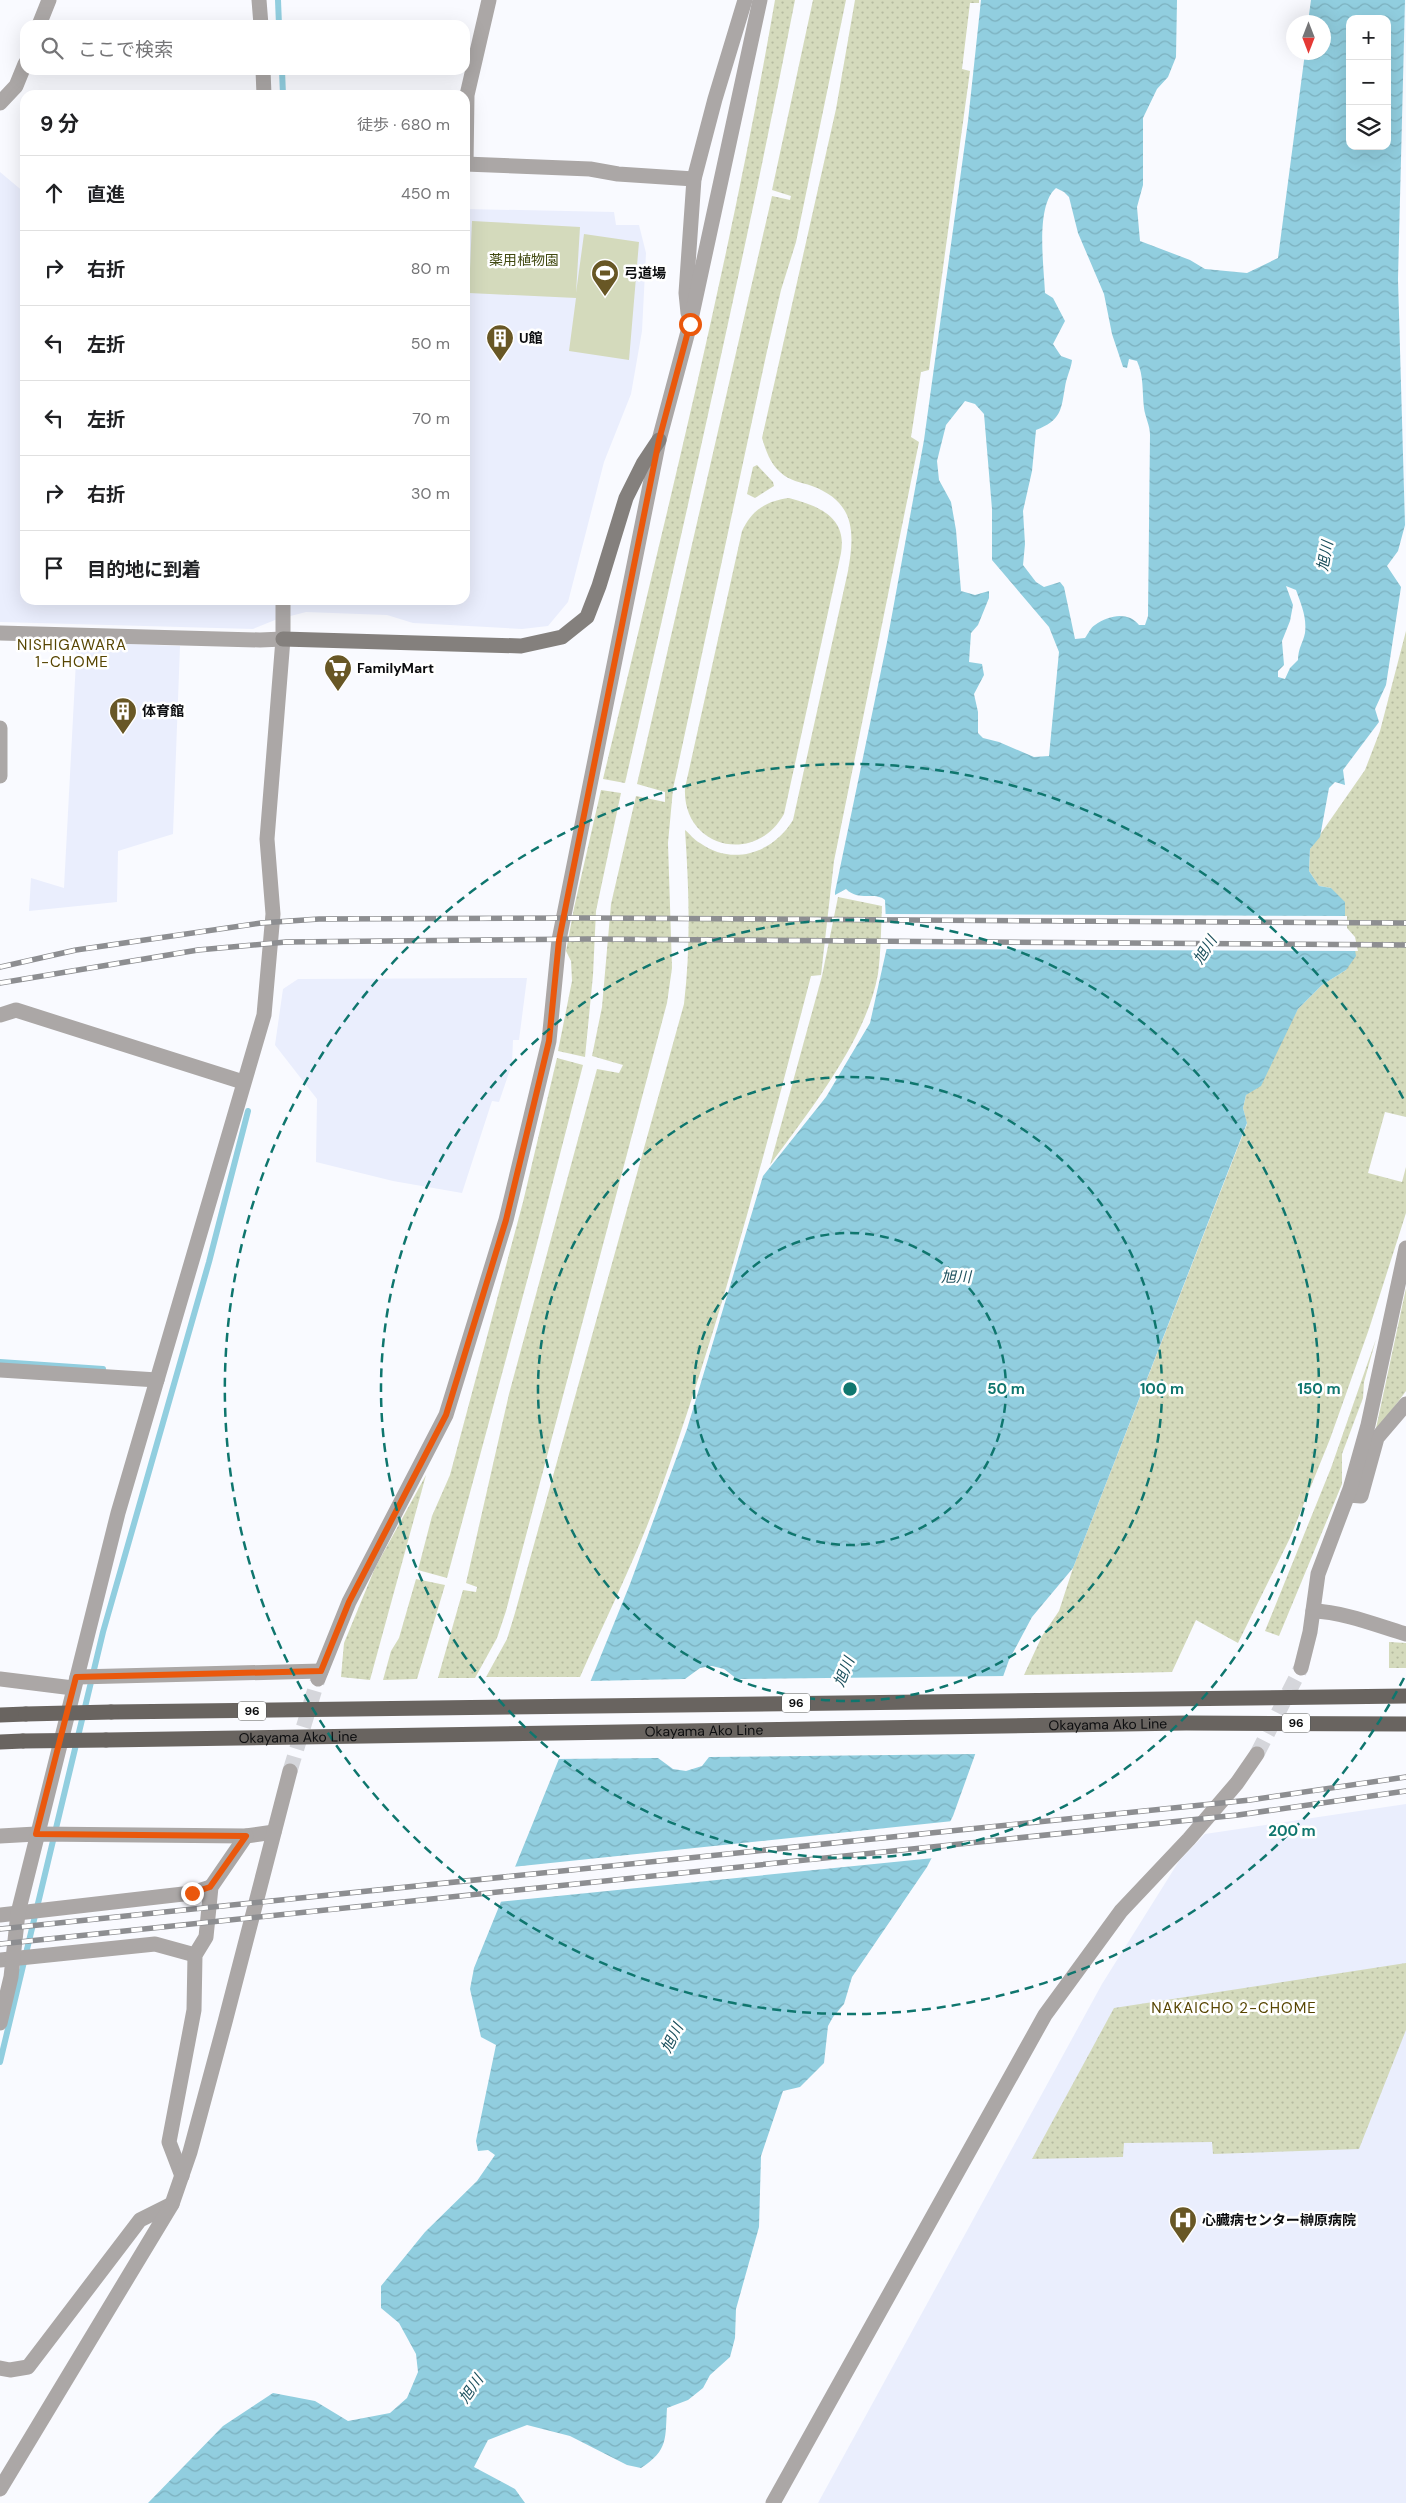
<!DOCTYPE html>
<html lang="ja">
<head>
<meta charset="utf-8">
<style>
	body { margin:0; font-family:"DM Sans","Noto Sans JP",sans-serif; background:#f2f2f2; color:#202124 }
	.controls { position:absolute; right:15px; top:15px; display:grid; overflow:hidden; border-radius:10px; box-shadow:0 5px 20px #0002 }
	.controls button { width:45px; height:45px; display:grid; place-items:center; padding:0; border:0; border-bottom:1px solid #e0e0e0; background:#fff; color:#202124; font:25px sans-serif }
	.compass { position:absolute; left:1286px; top:15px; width:45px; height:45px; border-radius:50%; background:#fff; box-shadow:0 5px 20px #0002; rotate:180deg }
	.stop { position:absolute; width:15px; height:15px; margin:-11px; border:4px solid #ea580c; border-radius:50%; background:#fff }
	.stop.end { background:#ea580c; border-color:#fff; box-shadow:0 1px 5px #0008 }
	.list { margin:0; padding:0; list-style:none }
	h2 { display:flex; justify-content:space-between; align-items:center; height:65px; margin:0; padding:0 20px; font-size:21px }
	h2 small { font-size:16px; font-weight:400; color:#757577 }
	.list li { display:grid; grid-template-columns:32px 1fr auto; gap:15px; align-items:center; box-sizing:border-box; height:75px; padding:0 20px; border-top:1px solid #e0e0e0 }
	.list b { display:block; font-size:19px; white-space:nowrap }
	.list em { font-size:16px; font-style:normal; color:#757577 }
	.icon { flex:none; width:28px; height:28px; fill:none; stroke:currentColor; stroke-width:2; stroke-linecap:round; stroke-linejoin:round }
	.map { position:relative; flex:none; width:1406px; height:2503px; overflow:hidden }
	.search { position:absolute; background:#fff; box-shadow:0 5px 20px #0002; left:20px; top:20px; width:450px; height:55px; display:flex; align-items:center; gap:12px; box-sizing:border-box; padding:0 18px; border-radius:15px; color:#757577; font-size:19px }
	.panel { position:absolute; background:#fff; box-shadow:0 5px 20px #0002; left:20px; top:90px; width:450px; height:515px; border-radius:15px }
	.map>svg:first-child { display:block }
</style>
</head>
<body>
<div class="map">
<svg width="1406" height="2503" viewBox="0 0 1406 2503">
	<defs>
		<pattern id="grass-dots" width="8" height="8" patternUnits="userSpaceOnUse" patternTransform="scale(1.25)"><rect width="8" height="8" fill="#d4dabc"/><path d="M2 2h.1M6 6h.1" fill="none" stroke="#b5baa0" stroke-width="1.8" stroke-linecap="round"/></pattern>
		<pattern id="water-waves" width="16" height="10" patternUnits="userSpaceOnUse" patternTransform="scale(1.25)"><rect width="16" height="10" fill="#91cedf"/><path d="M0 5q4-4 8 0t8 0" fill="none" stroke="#7cb0be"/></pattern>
	</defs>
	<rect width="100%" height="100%" fill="#f9faff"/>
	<g fill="#eaeefd">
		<path d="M 0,172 L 25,193 L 25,600 L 465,600 L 465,209 L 614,212 L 616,225 L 639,225 L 646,253 L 642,331 L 631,394 L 604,462 L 568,602 L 548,626 L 522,629 L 413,623 L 387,615 L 306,612 L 275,620 L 253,629 L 0,622 Z"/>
		<path d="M 77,642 L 180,646 L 173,834 L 118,851 L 117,902 L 29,911 L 31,878 L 64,888 Z"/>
		<path d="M 527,978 L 519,1040 L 513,1040 L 512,1064 L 499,1102 L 492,1101 L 462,1193 L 393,1181 L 316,1162 L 317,1099 L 275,1045 L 283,989 L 298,979 Z"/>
		<path d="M 1406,1804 L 1406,2503 L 818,2503 L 1102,1984 L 1179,1861 L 1205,1834 Z"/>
	</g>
	<g fill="url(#grass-dots)">
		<path d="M 775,0 L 795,0 C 744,262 684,523 625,783 L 603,779 C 665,520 730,262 775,0 Z"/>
		<path d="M 813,0 L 846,0 L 796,242 L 781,290 L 767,351 L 673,789 L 668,843 L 672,968 L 667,1003 L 506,1611 L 497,1638 L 475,1678 L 438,1678 L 463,1590 L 476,1592 L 477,1587 L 466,1583 L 509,1394 L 597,1069 L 619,1073 L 623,1065 L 592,1056 L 602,1007 L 611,904 L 636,796 L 665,802 L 665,792 L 637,784 L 772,196 L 790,200 L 791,196 L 772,190 Z"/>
		<path d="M 855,0 L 979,0 L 979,3 L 970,3 L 962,69 L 970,71 L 929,370 L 921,372 L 911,437 L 919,442 L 834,861 L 821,975 L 811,976 C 765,1152 719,1329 657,1500 C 635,1560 606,1618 580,1677 L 486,1677 L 507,1639 L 515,1613 L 684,1004 C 691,945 689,889 685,830 C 690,834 694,840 700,843 C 733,867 774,852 793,820 L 848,571 C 855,532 855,502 812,486 C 801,482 789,481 780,472 C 770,463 766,451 762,438 L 836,109 Z"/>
		<path d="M 757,465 L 773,482 L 774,486 L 755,498 L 747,494 L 753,467 Z"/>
		<path d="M 789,498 C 819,506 847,517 841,553 L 784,814 C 755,866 682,848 685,788 L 742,531 C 752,510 766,501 789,498 Z"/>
		<path d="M 1406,631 L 1406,1117 L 1385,1112 L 1368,1173 L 1402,1182 L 1406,1167 L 1406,1213 L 1369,1329 L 1330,1439 L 1290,1538 L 1238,1643 L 1196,1620 L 1172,1672 L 1024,1675 L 1042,1636 L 1059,1611 L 1073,1568 L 1247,1124 L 1243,1108 L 1246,1095 L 1282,1039 L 1298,1009 L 1322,985 L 1346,970 L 1345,929 L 1331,888 L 1319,886 L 1309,871 L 1310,849 L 1365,770 L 1380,731 Z"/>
		<path d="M 601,790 L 621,793 L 596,911 L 593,975 L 585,1057 L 558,1051 L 572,981 L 571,961 L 566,951 L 574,908 Z"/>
		<path d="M 838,897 L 882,906 C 881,928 881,952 878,974 C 866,1041 809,1111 770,1165 L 822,976 Z"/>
		<path d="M 557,1058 L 583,1065 L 535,1251 L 447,1578 L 418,1570 L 432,1516 L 450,1475 L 523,1202 Z"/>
		<path d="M 1406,1288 L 1406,1391 L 1375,1433 Z"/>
		<path d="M 1376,1339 L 1364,1382 L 1363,1398 L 1342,1454 L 1342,1484 L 1279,1636 L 1265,1631 L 1331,1468 Z"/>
		<path d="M 426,1475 L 370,1680 L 341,1677 L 344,1643 L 375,1568 Z"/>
		<path d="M 416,1579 L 445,1585 L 417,1679 L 383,1680 L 391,1651 L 399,1638 Z"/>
		<path d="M 1389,1642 L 1406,1643 L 1406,1668 L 1389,1668 Z"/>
		<path d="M 1406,1963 L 1406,2030 L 1359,2149 L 1213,2154 L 1212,2142 L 1124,2143 L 1123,2157 L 1032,2159 L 1114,2008 Z"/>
	</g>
	<path fill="#d4dabc" d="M 472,221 L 580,227 L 576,293 L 584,234 L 639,242 L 629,360 L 569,351 L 576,298 L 469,293 Z"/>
	<path fill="url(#water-waves)" fill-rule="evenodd" d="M 981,0 L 1177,0 L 1176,57 L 1168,77 L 1157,89 L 1143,118 L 1143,185 L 1137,207 L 1140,241 L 1190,260 L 1205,269 L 1247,273 L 1278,258 L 1305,53 L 1324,52 L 1324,22 L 1308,22 L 1311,0 L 1405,0 L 1398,279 L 1405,525 L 1398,551 L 1387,566 L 1401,587 L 1386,685 L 1375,709 L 1379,722 L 1343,770 L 1345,785 L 1335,782 L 1329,788 L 1320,837 L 1310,849 L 1309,871 L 1319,886 L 1331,888 L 1345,902 L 1345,929 L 1353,938 L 1356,956 L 1346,970 L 1322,985 L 1298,1009 L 1261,1086 L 1246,1095 L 1243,1108 L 1247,1123 L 1073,1568 L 1032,1617 L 1009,1660 L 953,1816 L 927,1867 L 852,1977 L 844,2004 L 833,2017 L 828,2026 L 824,2063 L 800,2087 L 783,2091 L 761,2156 L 759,2227 L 736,2309 L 735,2338 L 730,2357 L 710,2375 L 703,2388 L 688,2400 L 667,2408 C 665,2438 669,2450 641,2468 L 627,2465 L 570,2436 L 527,2425 L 488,2440 L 474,2467 L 515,2489 L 525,2503 L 148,2503 L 223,2426 L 273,2393 L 315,2401 L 348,2421 L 390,2413 L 407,2398 L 418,2372 L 416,2354 L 399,2323 L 381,2308 L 381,2286 L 425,2232 L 477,2181 L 495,2155 L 488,2150 L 478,2151 L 476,2141 L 496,2045 L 481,2037 L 470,1989 L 474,1968 L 630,1584 L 687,1429 L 763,1176 L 826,1097 L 870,1023 L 887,947 L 885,900 C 875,891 859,902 846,889 L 835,895 L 835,892 L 887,642 L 924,440 L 968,121 ZM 1350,19 L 1387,19 L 1387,146 L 1350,146 ZM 1056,188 L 1064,192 L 1069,197 L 1078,233 L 1104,294 L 1112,334 L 1123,367 L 1127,368 L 1129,359 L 1137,361 C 1144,376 1142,391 1144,408 C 1145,417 1150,425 1150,435 L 1148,616 L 1145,625 L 1139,625 C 1128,611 1109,615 1095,625 C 1091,627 1088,634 1085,638 L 1075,639 L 1064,587 L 1060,582 L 1044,587 L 1036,582 L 1023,565 L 1025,544 L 1023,511 L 1032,471 L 1036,430 C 1061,420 1061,411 1065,387 C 1066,378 1071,369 1072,360 L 1061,356 L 1053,344 L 1065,321 L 1053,298 L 1045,293 C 1044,266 1035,206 1056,188 ZM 965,401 L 975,404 L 984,414 L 992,509 L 992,560 L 1049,627 L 1059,652 L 1049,756 L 1034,757 L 999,742 L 983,738 L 978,733 L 978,712 L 974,694 L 984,675 L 982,664 L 969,662 L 971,633 L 978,625 L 989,598 L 989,591 L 975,595 L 961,591 L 956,530 L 951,502 L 939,480 L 937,461 L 946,425 ZM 1286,586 L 1296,590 C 1301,604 1307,617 1305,633 C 1303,643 1298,648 1298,660 L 1290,668 L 1285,679 L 1278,677 L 1278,671 L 1284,665 L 1282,641 L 1290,621 L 1293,605 Z"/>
	<g fill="#f9faff">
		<path d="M 885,914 L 1347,916 L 1347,928 L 1355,937 L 1358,951 L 884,949 Z"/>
		<path d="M 712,1666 L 724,1669 L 737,1679 L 1006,1676 L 978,1754 L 709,1757 L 702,1766 L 686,1771 L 673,1769 L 658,1758 L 556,1759 L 588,1681 L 685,1679 L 700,1668 Z"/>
		<path d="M 953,1821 L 934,1858 L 498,1902 L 512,1867 Z"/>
	</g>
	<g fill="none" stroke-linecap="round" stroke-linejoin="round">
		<g stroke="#91cedf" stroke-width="6">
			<path d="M 278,0 L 279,25"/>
			<path d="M 282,70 L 283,95"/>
			<path d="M 0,1362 L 103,1369"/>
			<path d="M 0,2062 L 103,1632 L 209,1262 L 248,1111"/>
		</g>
		<g stroke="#d5d6db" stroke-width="15" stroke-dasharray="15 8" stroke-linecap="butt">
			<path d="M 1257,1754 L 1301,1668"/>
			<path d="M 290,1771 L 318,1679"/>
		</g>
		<g stroke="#aba7a6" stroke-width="15">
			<path d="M 259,0 L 261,25"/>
			<path d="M 39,25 L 49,0"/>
			<path d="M 263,70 L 264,95"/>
			<path d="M 0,103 L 16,86 L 25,64"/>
			<path d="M 465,164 L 590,169 L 618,174 L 694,179"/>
			<path d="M 466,164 L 467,95 L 489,0"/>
			<path d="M 688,313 L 686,293 L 694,179 L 715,99 L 745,0"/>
			<path d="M 0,633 L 260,640 L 283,639"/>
			<path d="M 0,728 L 0,776"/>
			<path d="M 0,1015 L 16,1010 L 243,1082"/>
			<path d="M 0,1370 L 157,1380"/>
			<path d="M 1348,1495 L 1361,1496 L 1377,1438 L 1406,1404"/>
			<path d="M 1313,1611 C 1344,1612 1376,1625 1406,1634"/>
			<path d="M 1301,1668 L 1310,1632 L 1318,1574 L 1350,1489 L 1368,1425 L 1406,1248"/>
			<path d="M 77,1677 L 321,1671"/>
			<path d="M 0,1679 L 73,1688"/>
			<path d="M 318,1679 L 349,1602 L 446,1415 L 506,1220 L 549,1041 L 559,940 L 659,440 L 690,324 L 760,0"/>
			<path d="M 0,1836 L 36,1834 L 246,1836 L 274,1832"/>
			<path d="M 0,1915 L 192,1893 L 211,1887"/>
			<path d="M 0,1960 L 155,1944 L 195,1955"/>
			<path d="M 0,2023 L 11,1977 L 18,1913 L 118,1513 L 264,1015 L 273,914 L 267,839 L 283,639 L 283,600"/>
			<path d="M 182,2176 L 169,2142 L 194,2010 L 195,1955 L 206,1937 L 211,1887 L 246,1836"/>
			<path d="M 0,2368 L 10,2370 L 28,2367 L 140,2220 L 172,2204"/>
			<path d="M 0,2489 L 172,2204 L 190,2152 L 225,2022 L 290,1771"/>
			<path d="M 773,2503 L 1045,2015 L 1121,1911 L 1189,1839 L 1237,1783 L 1257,1754"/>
		</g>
		<path stroke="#84807d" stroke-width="15" d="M 283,639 L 521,646 L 562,637 L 587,617 L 599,586 L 626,498 L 643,464 L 659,440"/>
		<g stroke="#696460" stroke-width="15">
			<path d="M 111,1712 L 1406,1696"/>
			<path d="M 0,1715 L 26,1714"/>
			<path id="s1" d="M 106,1740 L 1186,1723 L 1406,1724"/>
			<path d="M 0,1742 L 23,1741"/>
		</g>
		<g stroke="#8d8e91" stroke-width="5.5">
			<g id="rail">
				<path d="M 0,967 L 76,950 L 261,923 L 319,919 L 584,918 L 1406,923"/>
				<path d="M 0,983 L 198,950 L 286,942 L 587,939 L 1406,945"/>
				<path d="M 0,1929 L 1250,1800 L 1406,1777"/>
				<path d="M 0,1944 L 1238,1815 L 1406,1791"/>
			</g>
		</g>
		<use href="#rail" stroke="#fff" stroke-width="4" stroke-dasharray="11" stroke-linecap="butt"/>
		<g stroke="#696460" stroke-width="15">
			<path d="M 26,1714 L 111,1712"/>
			<path d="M 23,1741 L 106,1740"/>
		</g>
	</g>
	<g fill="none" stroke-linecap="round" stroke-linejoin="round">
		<path stroke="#ea580c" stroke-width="6" d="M 192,1893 L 210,1887 L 246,1836 L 36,1834 L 76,1677 L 321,1671 L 349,1602 L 446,1415 L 506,1220 L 549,1041 L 559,940 L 659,440 L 690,324"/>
	</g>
	<g fill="none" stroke="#0f766e" stroke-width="2.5" stroke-dasharray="9 6">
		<circle cx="850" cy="1389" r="156"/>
		<circle cx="850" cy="1389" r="312"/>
		<circle cx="850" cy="1389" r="469"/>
		<path d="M1404 1678A625 625 0 1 1 1404 1100"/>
	</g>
	<defs>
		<g id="stadium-pin" transform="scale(1.4375)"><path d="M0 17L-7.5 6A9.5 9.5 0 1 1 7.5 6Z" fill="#685725" stroke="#fff"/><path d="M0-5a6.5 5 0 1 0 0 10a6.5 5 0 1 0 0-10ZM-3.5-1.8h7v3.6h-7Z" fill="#fff"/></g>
		<g id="building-pin" transform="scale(1.4375)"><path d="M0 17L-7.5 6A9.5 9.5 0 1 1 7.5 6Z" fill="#685725" stroke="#fff"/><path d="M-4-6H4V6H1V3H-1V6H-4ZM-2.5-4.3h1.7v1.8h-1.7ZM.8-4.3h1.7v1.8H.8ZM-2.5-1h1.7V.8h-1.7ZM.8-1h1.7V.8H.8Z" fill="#fff"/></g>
		<g id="supermarket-pin" transform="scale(1.4375)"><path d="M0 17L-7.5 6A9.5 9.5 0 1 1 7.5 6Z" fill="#685725" stroke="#fff"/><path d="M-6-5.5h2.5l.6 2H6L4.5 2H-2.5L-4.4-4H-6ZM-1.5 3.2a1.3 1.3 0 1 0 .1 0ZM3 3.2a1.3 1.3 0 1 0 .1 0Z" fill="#fff"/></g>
		<g id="hospital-pin" transform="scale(1.4375)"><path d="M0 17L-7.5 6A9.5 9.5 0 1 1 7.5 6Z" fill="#685725" stroke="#fff"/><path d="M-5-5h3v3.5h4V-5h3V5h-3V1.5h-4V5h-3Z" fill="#fff"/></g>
	</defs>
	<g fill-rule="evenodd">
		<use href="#stadium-pin" x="605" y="273"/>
		<use href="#building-pin" x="500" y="338"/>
		<use href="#supermarket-pin" x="338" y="668"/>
		<use href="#building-pin" x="123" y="711"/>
		<use href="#hospital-pin" x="1183" y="2220"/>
	</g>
	<g text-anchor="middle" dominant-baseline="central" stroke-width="5" stroke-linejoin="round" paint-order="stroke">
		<g fill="#fff" stroke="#555657" stroke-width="1">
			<rect x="782" y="1693.5" width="28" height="19" rx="4"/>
			<rect x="238" y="1701.5" width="28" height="19" rx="4"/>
			<rect x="1282" y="1713.5" width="28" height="19" rx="4"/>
		</g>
		<g font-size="12" font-weight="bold" fill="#0c0d0f">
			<text x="796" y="1703">96</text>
			<text x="252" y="1711">96</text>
			<text x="1296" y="1723">96</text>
		</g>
		<g font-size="14" fill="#414911" stroke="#fff">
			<text x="524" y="260">薬用植物園</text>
		</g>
		<g font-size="14" font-weight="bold" fill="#0c0d0f" stroke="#fff" text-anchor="start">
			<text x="624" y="273">弓道場</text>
			<text x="519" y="338">U館</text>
			<text x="357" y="668">FamilyMart</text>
			<text x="142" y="711">体育館</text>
			<text x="1202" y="2220">心臓病センター榊原病院</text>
		</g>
		<g font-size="14" fill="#0c0d0f" stroke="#fff">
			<text stroke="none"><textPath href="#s1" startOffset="1002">Okayama Ako Line</textPath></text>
			<text stroke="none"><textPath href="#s1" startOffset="598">Okayama Ako Line</textPath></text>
			<text stroke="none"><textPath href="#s1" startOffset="192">Okayama Ako Line</textPath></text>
		</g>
		<g font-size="15" font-style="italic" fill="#1b4f5c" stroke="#fff">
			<text transform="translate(1325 556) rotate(-80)">旭川</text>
			<text transform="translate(1205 950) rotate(-58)">旭川</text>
			<text x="956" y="1277">旭川</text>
			<text transform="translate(844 1672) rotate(-68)">旭川</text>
			<text transform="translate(672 2038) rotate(-63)">旭川</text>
			<text transform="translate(471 2389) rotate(-55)">旭川</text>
		</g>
		<g font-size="15" letter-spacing="1" fill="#574502" stroke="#fff">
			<text x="72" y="645">NISHIGAWARA<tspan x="72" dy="17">1-CHOME</tspan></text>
			<text x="1234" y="2008">NAKAICHO 2-CHOME</text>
		</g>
	</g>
	<circle cx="850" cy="1389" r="8" fill="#0f766e" stroke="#fff" stroke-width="2.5"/>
	<g font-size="15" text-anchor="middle" font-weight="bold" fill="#0f766e" stroke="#fff" stroke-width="5" stroke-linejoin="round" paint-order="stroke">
		<text x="1006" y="1394">50 m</text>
		<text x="1162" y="1394">100 m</text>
		<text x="1319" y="1394">150 m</text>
		<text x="1292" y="1836">200 m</text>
	</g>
</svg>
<div class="controls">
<button>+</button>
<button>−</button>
<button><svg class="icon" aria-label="layers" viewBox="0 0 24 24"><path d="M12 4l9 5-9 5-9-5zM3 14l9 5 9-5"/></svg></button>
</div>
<svg class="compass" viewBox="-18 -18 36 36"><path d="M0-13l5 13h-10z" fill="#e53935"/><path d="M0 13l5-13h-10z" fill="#757577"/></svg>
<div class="stop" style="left:690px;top:324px"></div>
<div class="stop end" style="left:192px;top:1893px"></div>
<div class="search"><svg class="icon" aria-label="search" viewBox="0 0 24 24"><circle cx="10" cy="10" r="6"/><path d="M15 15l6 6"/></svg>ここで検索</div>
<section class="panel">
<h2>9 分<small>徒歩 · 680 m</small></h2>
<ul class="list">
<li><svg class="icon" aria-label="ahead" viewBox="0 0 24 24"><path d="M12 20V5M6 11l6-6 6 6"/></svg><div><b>直進</b></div><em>450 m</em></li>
<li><svg class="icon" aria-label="right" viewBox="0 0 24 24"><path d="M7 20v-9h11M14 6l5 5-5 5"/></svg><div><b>右折</b></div><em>80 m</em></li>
<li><svg class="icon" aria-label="left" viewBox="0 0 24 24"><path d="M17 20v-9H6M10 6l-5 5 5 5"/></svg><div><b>左折</b></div><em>50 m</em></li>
<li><svg class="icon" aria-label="left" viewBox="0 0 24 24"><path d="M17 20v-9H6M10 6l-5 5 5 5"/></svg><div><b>左折</b></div><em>70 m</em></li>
<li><svg class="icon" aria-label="right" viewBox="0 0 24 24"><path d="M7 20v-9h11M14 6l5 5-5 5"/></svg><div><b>右折</b></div><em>30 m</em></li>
<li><svg class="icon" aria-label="arrive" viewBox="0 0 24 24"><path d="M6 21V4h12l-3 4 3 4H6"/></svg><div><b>目的地に到着</b></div></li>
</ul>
</section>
</div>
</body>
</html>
